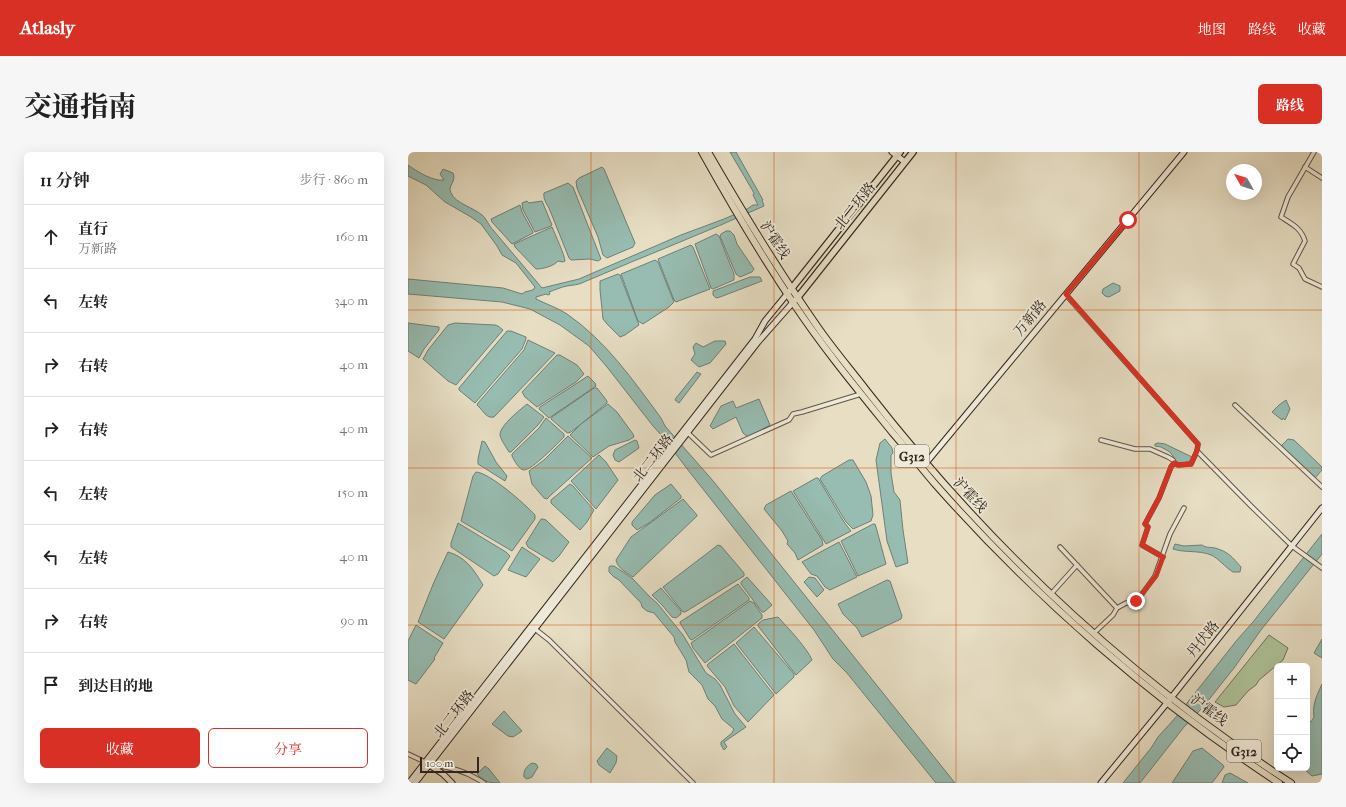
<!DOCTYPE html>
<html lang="zh">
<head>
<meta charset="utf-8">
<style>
	body { margin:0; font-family:"IM FELL French Canon","Noto Serif SC",serif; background:#f6f6f6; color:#222 }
	.controls { position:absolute; right:12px; bottom:12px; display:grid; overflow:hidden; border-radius:6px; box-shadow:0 4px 16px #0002 }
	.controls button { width:36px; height:36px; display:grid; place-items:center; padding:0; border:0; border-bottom:1px solid #e0e0e0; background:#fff; color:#222; font:20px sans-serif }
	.compass { position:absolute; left:818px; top:12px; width:36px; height:36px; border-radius:50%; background:#fff; box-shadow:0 4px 16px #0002; rotate:309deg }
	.scale { position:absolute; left:12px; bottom:10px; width:59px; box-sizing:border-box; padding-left:4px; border:2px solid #32271f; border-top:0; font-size:11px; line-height:14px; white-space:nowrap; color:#32271f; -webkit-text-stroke:3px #efead9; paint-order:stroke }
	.stop { position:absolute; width:12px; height:12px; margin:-9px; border:3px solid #d93025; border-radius:50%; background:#fff }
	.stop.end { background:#d93025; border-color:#fff; box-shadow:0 1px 4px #0008 }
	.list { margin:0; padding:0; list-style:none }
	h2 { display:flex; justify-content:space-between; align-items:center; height:52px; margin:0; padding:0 16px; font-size:17px }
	h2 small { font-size:13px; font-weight:400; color:#767676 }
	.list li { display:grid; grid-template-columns:26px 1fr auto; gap:12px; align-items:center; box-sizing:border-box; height:64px; padding:0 16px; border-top:1px solid #e0e0e0 }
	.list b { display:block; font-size:15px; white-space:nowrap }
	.list p { margin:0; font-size:13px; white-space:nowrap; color:#767676 }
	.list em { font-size:13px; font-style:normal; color:#767676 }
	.actions { display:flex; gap:8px; padding:12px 16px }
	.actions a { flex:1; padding:9px 0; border:1px solid #d93025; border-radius:6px; text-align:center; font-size:14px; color:#d93025 }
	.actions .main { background:#d93025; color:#fff }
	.icon { flex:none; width:22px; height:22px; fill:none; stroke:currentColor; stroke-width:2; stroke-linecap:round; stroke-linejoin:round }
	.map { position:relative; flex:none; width:914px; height:631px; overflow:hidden; border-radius:6px }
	header { display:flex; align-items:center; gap:24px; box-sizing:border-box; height:56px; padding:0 20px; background:#d93025; color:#fff }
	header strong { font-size:19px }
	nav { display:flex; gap:22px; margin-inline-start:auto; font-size:14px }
	.intro { display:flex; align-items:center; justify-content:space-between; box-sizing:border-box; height:96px; padding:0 24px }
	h1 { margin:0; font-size:28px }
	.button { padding:10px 18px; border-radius:6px; background:#d93025; color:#fff; font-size:14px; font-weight:700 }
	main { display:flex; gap:24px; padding:0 24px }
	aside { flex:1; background:#fff; border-radius:6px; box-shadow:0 4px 16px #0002 }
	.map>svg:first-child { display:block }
</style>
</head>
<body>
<header>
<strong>Atlasly</strong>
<nav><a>地图</a><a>路线</a><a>收藏</a></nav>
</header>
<div class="intro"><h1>交通指南</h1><a class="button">路线</a></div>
<main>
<aside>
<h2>11 分钟<small>步行 · 860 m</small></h2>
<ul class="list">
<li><svg class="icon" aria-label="ahead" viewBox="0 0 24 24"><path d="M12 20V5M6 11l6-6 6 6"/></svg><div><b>直行</b><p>万新路</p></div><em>160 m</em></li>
<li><svg class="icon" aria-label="left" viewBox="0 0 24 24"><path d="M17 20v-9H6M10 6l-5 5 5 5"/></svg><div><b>左转</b></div><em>340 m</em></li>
<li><svg class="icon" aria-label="right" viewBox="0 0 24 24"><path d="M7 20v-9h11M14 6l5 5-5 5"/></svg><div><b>右转</b></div><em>40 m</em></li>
<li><svg class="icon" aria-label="right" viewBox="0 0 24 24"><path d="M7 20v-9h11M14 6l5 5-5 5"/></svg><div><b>右转</b></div><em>40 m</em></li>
<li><svg class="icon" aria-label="left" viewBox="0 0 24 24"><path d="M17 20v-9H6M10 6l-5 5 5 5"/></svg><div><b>左转</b></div><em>150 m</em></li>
<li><svg class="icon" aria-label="left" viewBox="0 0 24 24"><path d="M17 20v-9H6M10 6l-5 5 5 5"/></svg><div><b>左转</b></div><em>40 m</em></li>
<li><svg class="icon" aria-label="right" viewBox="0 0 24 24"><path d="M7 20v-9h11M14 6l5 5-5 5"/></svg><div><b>右转</b></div><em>90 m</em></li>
<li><svg class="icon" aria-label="arrive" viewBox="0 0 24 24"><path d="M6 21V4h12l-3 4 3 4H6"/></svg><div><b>到达目的地</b></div></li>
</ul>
<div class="actions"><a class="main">收藏</a><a>分享</a></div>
</aside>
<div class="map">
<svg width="914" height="631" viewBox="0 0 914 631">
	<rect width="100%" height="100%" fill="#e7dec4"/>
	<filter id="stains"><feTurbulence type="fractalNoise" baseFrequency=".005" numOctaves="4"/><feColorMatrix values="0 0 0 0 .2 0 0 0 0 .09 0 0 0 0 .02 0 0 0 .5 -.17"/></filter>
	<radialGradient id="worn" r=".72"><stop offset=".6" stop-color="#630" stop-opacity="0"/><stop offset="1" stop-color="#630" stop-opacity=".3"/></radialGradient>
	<path fill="#afc299" stroke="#70745c" d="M 861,483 L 880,496 L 875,508 L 851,528 L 848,533 L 840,539 L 828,553 L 816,555 L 807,550 Z"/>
	<g fill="#97bcb1" stroke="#6f8077">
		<path d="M 322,0 L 328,0 L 355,48 L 354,48 L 356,54 C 297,81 236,104 176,130 C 171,133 164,133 159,134 C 153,135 147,138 141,140 L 142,142 L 140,143 L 138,142 L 128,145 L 128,147 C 138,152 150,156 159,162 C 198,189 225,228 253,266 L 257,274 L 306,330 L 547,631 L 528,631 L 439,521 L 425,507 L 406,478 L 280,318 L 255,285 L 245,274 L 199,215 L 181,194 L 152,173 L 122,157 L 94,150 L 0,142 L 0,127 L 95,136 L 114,142 L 117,140 L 125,138 L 127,135 L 108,111 L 94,103 L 89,94 L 73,72 L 63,65 L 37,50 L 18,33 L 0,24 L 0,13 C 8,19 26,30 36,28 L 32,22 L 35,17 L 45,21 C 49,29 39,34 43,41 C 47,51 66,56 74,63 C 78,66 81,74 85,78 L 134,136 L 171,127 L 273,83 L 316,67 L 339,57 L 345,53 L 350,53 L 345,43 L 346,41 Z"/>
		<path d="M 194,15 L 196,17 L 227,91 L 225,95 L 199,106 L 195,103 L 190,85 L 169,36 L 168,29 L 171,26 Z"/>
		<path d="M 160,31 L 165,35 L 193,107 L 190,109 L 182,107 L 163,108 L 161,106 L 141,56 C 138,51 135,46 136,41 Z"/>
		<path d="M 119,49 L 121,51 L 134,49 L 144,73 L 143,74 L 127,80 L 115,58 L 114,51 Z"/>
		<path d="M 112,53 L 114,60 L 125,80 L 125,81 L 104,92 L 84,70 L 83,67 Z"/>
		<path d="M 144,75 C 147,82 157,104 157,109 L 155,110 L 150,109 C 146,114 135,117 128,117 L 107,95 L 106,92 Z"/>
		<path d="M 318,79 L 322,79 L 326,83 L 329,92 L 346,117 L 344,120 L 332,125 L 328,122 L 312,84 L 313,82 Z"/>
		<path d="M 308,82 L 311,84 L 326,122 L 326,128 L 305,137 L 303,136 L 287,92 Z"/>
		<path d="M 283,93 L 285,95 L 302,137 L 268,150 L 266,148 L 250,107 Z"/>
		<path d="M 247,108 L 250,110 L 266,150 L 261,155 L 235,172 L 230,169 L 213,122 Z"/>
		<path d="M 210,122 L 212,123 L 231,173 L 217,183 L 212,185 L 199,172 L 195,167 L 192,138 L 192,129 Z"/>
		<path d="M 342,125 L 352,125 L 354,129 L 312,145 L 308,146 L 305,143 L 305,139 Z"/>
		<path d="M 705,131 L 712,134 L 712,139 L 701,145 L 697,144 L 694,141 L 695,137 Z"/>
		<path d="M 0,171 L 31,175 L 31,178 L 16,197 L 11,206 L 0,199 Z"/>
		<path d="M 47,171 L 87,173 L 90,174 L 95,178 L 48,233 L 40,229 L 15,207 L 20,198 L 40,173 Z"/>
		<path d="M 99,179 L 103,179 L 118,185 L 118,187 L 114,197 L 67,251 L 51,238 L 51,236 Z"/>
		<path d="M 120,188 L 147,201 L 86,265 C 78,267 75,258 69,253 L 70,251 L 116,198 Z"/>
		<path d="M 307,189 L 317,189 L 318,192 L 302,211 L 291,215 L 283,208 L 287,202 L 285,195 L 288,191 L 295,195 Z"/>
		<path d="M 149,203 L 152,203 L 169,213 L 176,222 L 168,230 L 129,255 L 117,245 L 114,240 Z"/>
		<path d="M 289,220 L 293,222 L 271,251 L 267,248 L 268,246 Z"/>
		<path d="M 180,224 L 187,231 L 188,234 L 141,266 L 131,257 L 132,255 Z"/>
		<path d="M 186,236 L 189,236 L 199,249 L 199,251 L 163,280 L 160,281 L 158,280 L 143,267 L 144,265 Z"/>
		<path d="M 351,247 L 362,273 L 340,285 L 335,281 L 328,265 L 305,277 L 302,274 L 313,254 L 325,249 L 328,256 Z"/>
		<path d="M 878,248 L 882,257 L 877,268 L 875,266 L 874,268 L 864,260 L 871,253 Z"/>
		<path d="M 119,252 L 136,265 L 130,273 L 103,300 L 101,300 C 98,295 93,288 92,283 C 92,273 112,258 119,252 Z"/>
		<path d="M 200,252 L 209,260 L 225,282 L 226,285 L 221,288 L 201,294 L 185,305 L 162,283 L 173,272 Z"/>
		<path d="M 138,266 L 156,282 L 156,285 C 150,291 124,318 116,318 C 111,318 106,308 104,304 L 104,302 L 131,276 Z"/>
		<path d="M 160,284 L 184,306 L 143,343 L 139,347 L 136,346 L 124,332 L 121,319 L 136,308 Z"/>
		<path d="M 477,287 L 484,296 L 485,301 L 483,303 L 483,321 L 486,340 L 492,348 L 495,378 L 500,411 L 488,415 L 479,389 L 468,308 L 472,291 Z"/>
		<path d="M 880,287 L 886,288 L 914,315 L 914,318 L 907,326 L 875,296 L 874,293 Z"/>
		<path d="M 227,288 L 229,289 L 231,296 L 211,310 L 207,308 L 205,303 L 207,298 Z"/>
		<path d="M 74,289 L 77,290 L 88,310 L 99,324 L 97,329 L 70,312 L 70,307 Z"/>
		<path d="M 750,291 L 757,292 L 784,305 L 782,310 L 772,311 L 769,310 L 762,300 L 753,295 L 747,294 L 747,292 Z"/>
		<path d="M 191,303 L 198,310 L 210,328 L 188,357 L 163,329 Z"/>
		<path d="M 441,308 L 445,308 L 458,330 L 463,344 L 465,363 L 463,369 L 445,377 L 438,370 L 412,327 L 414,324 Z"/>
		<path d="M 68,320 C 82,321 117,352 127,363 L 127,367 L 104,399 L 53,369 L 65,324 Z"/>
		<path d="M 408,326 L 410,326 L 436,370 L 443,379 L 418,392 L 385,339 Z"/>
		<path d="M 162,332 L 165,334 L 186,358 L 179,370 L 172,378 L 143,351 L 143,348 Z"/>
		<path d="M 263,332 L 273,344 L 273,346 L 241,371 L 229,378 L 224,373 L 224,370 L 247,343 Z"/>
		<path d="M 383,339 L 414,388 L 415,393 L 390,408 L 387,401 L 379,392 L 380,389 L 374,379 L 356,357 L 358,353 Z"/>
		<path d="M 275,347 L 289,363 L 289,364 L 225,425 C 219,421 209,416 208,408 L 223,385 Z"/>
		<path d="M 133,367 L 135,367 L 138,368 L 161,390 L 151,404 L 145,410 L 120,395 L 118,391 Z"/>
		<path d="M 50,371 L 98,400 L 102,404 L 90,422 L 86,424 L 43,395 L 43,391 Z"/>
		<path d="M 465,372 L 467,372 L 468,375 L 478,412 L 450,424 L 433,389 Z"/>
		<path d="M 914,382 L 914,402 L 853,478 L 826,516 L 795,555 L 776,575 L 732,631 L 715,631 L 743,596 L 750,585 L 768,565 L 829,488 L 845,470 Z"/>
		<path d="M 431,390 L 449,425 L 422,438 L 417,435 L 409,424 L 403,422 L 394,410 Z"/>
		<path d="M 767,392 L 776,394 L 794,393 C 798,396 802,395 807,396 C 821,400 824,405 833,415 L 832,420 L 825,420 C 818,416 810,406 803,403 C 791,398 777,401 765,397 Z"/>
		<path d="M 310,393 L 313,394 L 336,421 L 336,424 L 277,460 L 275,460 L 255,435 Z"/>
		<path d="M 114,395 L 132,407 L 118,425 L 100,418 Z"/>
		<path d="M 40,400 C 58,405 66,418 75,433 L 36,487 L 10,470 L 26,430 Z"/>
		<path d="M 202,414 L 206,414 L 224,426 L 242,445 L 249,451 L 275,483 L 298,521 L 307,527 L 312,533 L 327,562 L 338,575 L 316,590 L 319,595 L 316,598 L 313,593 L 313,590 L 324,581 L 326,577 L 314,567 L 307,554 L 300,547 L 294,533 L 281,520 L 278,508 L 267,490 L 266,485 L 246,461 L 239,459 L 234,455 L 233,451 L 211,428 L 206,425 L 201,420 L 201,415 Z"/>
		<path d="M 339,425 L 364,453 L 356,460 L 354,460 L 333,432 L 333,430 Z"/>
		<path d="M 401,425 L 407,426 L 416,438 L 409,445 L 396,430 Z"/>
		<path d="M 479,428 L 482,429 L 494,464 L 493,467 L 454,485 L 449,476 L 435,462 L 430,452 Z"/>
		<path d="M 330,432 L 341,446 L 341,448 L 284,488 L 282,487 L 272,471 L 272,470 Z"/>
		<path d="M 253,436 L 273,459 L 273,462 L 268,466 L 264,465 L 254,453 L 244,443 Z"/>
		<path d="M 342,449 L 346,451 L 354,463 L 354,466 L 297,511 L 285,496 L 283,491 Z"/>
		<path d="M 370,465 C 379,475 400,497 404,508 L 388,523 L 350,474 L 350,472 L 355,468 Z"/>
		<path d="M 8,473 L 35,491 L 26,506 L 27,507 L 8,532 L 0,528 L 0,489 Z"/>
		<path d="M 346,475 L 386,522 L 386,525 L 368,542 L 328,491 Z"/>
		<path d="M 914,487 L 914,506 L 906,501 Z"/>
		<path d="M 326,492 L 366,543 L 340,570 L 326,554 L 317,535 L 299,514 L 300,512 Z"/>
		<path d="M 914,532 L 914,622 L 904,624 L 897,618 L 897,616 L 899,616 L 899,573 C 910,564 904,564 906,554 C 907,546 911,539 914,532 Z"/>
		<path d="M 96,559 L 114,579 L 105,585 L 100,584 L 84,572 L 94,561 Z"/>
		<path d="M 199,596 L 209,604 L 208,611 L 202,621 L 191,613 L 189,609 Z"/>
		<path d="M 794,596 L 815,613 L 816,615 L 804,631 L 764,631 L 785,599 Z"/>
		<path d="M 124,611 L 128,612 L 130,615 L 124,625 L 119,627 L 116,625 C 115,618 119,614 124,611 Z"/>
		<path d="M 77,614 L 81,617 L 92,631 C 80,631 77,630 69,622 Z"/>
		<path d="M 822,621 L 840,631 L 814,631 L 817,623 Z"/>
	</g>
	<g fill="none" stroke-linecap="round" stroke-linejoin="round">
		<g stroke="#5f5548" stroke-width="5.5">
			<g id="street">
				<path d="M 906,0 L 880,45 L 873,65 C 884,72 893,76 897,89 L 885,112 L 891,116 L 897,127 L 914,135"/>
				<path d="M 897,15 L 914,26"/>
				<path d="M 658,143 L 790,292 L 789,299 L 843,354 L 884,394 L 914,416"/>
				<path d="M 827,253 L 914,335"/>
				<path d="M 280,281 L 303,303 L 381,268 L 385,262 L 394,260 L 453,242"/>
				<path d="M 693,288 L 727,297 L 742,297 L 760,305 L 765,308 L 766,311"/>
				<path d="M 652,395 L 709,456 L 705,463 L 686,481"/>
				<path d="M 755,405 L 734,393 L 740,375 L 737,372 L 751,346 L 763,315 L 766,311 L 770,313 L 783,312 L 789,299"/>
				<path d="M 643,442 L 669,413"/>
				<path d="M 709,456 L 718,451 L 725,451 L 729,449 L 747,424 L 762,382 L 776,356"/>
				<path d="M 127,477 L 141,488 L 285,631"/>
				<path d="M 0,602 L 17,610"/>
				<path d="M 22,613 C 41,614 61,621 76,631"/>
			</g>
		</g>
		<g stroke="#32271f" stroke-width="7">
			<g id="secondary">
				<path d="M 484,0 L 497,10"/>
				<path d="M 518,311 L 776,0"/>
				<path d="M 20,612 L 35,622 L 44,631"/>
				<path d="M 1,631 L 347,187 L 357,169 L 384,136"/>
				<path d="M 7,631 L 350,190 L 387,148"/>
				<path d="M 693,631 L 759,551 L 914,356"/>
			</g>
		</g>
		<g stroke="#32271f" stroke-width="8">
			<g id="primary">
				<path d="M 384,136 L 492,0"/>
				<path d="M 390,145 L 505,0"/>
			</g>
		</g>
		<g stroke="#32271f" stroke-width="8">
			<g id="highway">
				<path d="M 294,0 C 323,52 353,103 386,152 C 416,197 450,238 484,280 C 499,297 513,316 528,333 C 627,445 746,549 871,631"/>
				<path d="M 300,0 C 334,59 370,118 409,174 C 424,196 443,218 459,239 C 578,392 720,526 883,631"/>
			</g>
		</g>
		<use href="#street" stroke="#efead9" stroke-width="3.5"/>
		<use href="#secondary" stroke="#efead9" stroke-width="5"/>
		<use href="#primary" stroke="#e7dec4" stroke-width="5.5"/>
		<use href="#highway" stroke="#e7dec4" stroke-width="6"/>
	</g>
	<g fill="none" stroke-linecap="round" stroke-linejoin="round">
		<path stroke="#d93025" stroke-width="5" d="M 720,68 L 658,142 L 790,292 L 789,299 L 783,312 L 770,313 L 766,311 L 763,315 L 751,346 L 737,372 L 740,375 L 734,393 L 755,405 L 748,424 L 728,449"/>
	</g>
	<path fill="none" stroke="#d6540e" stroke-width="1" stroke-opacity="0.55" d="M 183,0 L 183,631M 366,0 L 366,631M 548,0 L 548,631M 731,0 L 731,631M 0,158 L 914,158M 0,316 L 914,316M 0,473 L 914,473"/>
	<g text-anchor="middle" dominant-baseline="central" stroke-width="3.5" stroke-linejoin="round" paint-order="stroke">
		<g fill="#efead9" stroke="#6b6257" stroke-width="1">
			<rect x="487" y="293" width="34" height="22" rx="3"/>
			<rect x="819" y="588" width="34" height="22" rx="3"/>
		</g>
		<g font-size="13" font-weight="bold" fill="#32271f">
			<text x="504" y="304">G312</text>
			<text x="836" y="599">G312</text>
		</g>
		<g font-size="14" fill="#32271f" stroke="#efead9">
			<text transform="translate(447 54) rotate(-51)">北二环路</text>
			<text transform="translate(367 88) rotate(57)">沪霍线</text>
			<text transform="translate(622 166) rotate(-50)">万新路</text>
			<text transform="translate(245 306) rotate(-52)">北二环路</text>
			<text transform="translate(562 343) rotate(47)">沪霍线</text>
			<text transform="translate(795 487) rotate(-51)">丹伏路</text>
			<text transform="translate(801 558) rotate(37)">沪霍线</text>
			<text transform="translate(46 562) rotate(-52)">北二环路</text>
		</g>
	</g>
	<rect width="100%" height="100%" filter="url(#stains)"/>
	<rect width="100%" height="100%" fill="url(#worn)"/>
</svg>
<div class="controls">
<button>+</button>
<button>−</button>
<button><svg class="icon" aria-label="locate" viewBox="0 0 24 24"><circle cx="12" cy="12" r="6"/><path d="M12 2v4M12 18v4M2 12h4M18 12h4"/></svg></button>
</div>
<svg class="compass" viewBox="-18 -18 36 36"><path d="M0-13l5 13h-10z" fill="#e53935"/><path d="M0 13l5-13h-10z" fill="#767676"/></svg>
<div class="scale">100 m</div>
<div class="stop" style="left:720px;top:68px"></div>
<div class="stop end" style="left:728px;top:449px"></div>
</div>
</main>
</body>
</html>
